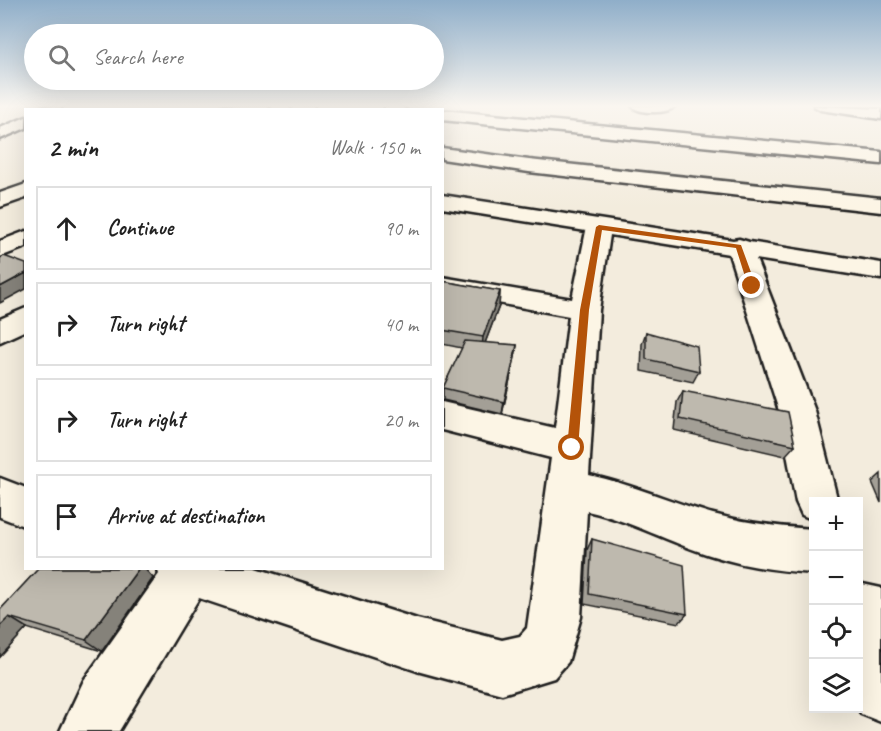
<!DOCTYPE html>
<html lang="en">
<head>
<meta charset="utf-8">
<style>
	body { margin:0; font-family:Caveat,sans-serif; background:#f6f6f6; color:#222 }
	.controls { position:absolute; right:18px; bottom:18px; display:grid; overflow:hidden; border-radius:0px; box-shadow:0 6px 24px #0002 }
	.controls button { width:54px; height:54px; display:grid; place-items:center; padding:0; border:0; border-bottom:2px solid #e0e0e0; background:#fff; color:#222; font:30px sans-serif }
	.stop { position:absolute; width:18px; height:18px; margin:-14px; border:4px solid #b45309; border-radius:50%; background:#fff }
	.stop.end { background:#b45309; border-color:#fff; box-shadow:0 2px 6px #0008 }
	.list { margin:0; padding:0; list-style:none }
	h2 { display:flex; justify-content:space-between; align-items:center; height:78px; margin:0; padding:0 24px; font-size:26px }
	h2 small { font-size:20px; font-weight:400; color:#767676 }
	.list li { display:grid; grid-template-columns:39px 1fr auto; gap:18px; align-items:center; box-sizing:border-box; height:84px; margin:0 12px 12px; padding:0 12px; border:2px solid #e0e0e0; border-radius:0px }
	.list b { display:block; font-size:22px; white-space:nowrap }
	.list em { font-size:20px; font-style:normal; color:#767676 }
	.icon { flex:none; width:33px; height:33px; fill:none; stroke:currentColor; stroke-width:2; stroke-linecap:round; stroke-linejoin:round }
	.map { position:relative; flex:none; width:881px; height:731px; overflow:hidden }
	.search { position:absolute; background:#fff; box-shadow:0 6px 24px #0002; left:24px; top:24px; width:420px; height:66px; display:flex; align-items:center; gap:15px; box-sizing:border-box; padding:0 21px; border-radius:33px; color:#767676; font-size:22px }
	.panel { position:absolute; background:#fff; box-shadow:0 6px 24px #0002; left:24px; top:108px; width:420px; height:462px; border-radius:0px }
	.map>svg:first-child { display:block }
</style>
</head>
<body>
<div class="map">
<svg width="881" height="731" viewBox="0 0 881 731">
	<rect width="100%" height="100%" fill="#f3ecdd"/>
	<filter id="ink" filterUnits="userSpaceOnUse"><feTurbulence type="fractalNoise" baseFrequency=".0167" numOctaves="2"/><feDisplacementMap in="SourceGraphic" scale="12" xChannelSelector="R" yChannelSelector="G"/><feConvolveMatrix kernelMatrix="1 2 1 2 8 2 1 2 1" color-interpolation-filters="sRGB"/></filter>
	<g filter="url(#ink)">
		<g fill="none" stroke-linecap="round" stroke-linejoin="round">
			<g stroke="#1c1c1c" stroke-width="5">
				<g id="minor">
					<path d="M 43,106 L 62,106 L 60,110 L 40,110 Z"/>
					<path d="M 221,106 L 266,106 L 271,110 L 224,110 Z"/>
					<path d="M 295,106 L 314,106 L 312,110 L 292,110 Z"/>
					<path d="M 385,106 L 401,106 L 406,110 L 385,110 Z"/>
					<path d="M 632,106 L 675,106 C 668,114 639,114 632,106 Z"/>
					<path d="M 814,106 L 881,109 L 881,119 L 821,110 Z"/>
					<path d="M 442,110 L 881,152 L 881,164 L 442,120 Z"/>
					<path d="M 26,117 L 26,128 L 0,139 L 0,128 Z"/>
					<path d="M 442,148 L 529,160 L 881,198 L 881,212 L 529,172 L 442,159 Z"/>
					<path d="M 26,184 L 26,198 L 0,207 L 0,193 Z"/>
					<path d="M 442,195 L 733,240 L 739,239 L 749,242 L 881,263 L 881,279 L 756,259 L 815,411 L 838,502 L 814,502 L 814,520 L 802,515 L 796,502 L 779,411 L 729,254 L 610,235 L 599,310 L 589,475 C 632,484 671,502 713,514 C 746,523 779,527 814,529 L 814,573 C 779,571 747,567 713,556 C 670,543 632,521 587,511 L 581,617 L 568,662 L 554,678 L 502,694 L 417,671 L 199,598 L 119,731 L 60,731 L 84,680 L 159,574 L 157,568 L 256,568 L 417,619 L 502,640 L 520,636 L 527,628 L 551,458 L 442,430 L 442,402 L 555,428 L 569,316 L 442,293 L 442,277 L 572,299 L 586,231 L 442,208 Z"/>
					<path d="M 26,231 L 26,247 L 0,257 L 0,241 Z"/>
					<path d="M 26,308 L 26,330 L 0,342 L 0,319 Z"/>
					<path d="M 0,478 L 26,488 L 26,527 L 0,517 Z"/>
					<path d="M 858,583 L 881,588 L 881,722 L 861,714 L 858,707 Z"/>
				</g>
			</g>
			<use href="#minor" fill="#fcf5e5" fill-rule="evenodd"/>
		</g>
		<g fill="#a39f96" stroke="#1c1c1c" stroke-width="1.5">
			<path d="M 442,281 L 500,291 L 499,306 L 485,343 L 517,345 L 515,357 L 502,414 L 443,400 L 443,388 L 462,348 L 442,344 Z"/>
			<path d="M 646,332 L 699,371 L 693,382 L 641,371 L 642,344 Z"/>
			<path d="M 683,391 L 795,445 L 785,456 L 674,430 L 677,402 Z"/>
			<path d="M 881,474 L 881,503 L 872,482 Z"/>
			<path d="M 592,539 L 687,614 L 679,623 L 584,604 L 587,550 Z"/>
			<path d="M 39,568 L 144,568 L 153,578 L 102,651 L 27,628 L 0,657 L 0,610 Z"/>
		</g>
		<g fill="#85827a" stroke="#1c1c1c" stroke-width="1.5">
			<path d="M 26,273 L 26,289 L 0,303 L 0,287 Z"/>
			<path d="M 500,291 L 499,306 L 482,351 L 483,337 Z"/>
			<path d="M 517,345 L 515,357 L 502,414 L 504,402 Z"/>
			<path d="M 139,568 L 144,568 L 153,578 L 102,651 L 86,640 Z"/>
			<path d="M 9,617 L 27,628 L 0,657 L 0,626 Z"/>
		</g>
		<g fill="#beb9ae" stroke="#1c1c1c" stroke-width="1.5">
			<path d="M 4,256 L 26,264 L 26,273 L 0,287 L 0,258 Z"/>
			<path d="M 442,281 L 500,291 L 483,337 L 442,330 Z"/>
			<path d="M 646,332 L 697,346 L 699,371 L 646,359 Z"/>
			<path d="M 465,341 L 517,345 L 504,402 L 443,388 Z"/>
			<path d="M 683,391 L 788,412 L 795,445 L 680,419 Z"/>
			<path d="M 592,539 L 684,565 L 687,614 L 589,594 Z"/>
			<path d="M 39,568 L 139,568 L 86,640 L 9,617 L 0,626 L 0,610 Z"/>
		</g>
	</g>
	<linearGradient id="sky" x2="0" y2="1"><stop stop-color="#8faec9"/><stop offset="0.51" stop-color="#faf6f0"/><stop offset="1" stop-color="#faf6f0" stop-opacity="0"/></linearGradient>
	<rect width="881" height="208" fill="url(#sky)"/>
	<path fill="#b45309" d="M 599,225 L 741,245 L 756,286 L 752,288 L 748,286 L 736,248 L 602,230 L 589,310 L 578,448 L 572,453 L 567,448 L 580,310 L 596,227 Z"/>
</svg>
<div class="controls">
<button>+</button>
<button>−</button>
<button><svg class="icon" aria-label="locate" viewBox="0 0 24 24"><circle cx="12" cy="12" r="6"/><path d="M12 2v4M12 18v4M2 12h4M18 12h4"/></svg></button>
<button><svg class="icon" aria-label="layers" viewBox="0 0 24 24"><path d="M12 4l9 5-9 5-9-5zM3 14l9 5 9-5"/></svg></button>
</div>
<div class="stop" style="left:572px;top:448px"></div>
<div class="stop end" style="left:752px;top:286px"></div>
<div class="search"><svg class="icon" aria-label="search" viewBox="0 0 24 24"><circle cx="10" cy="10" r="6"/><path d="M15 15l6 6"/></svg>Search here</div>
<section class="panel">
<h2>2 min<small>Walk · 150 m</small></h2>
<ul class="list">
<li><svg class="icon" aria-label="ahead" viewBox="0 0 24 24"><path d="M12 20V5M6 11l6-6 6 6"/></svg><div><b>Continue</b></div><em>90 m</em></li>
<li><svg class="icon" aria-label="right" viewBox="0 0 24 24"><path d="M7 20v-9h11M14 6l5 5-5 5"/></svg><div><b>Turn right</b></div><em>40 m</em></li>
<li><svg class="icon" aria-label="right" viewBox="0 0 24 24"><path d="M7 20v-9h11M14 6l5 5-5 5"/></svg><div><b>Turn right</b></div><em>20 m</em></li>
<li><svg class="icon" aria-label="arrive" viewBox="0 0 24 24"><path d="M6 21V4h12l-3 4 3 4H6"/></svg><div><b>Arrive at destination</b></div></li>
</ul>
</section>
</div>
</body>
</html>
